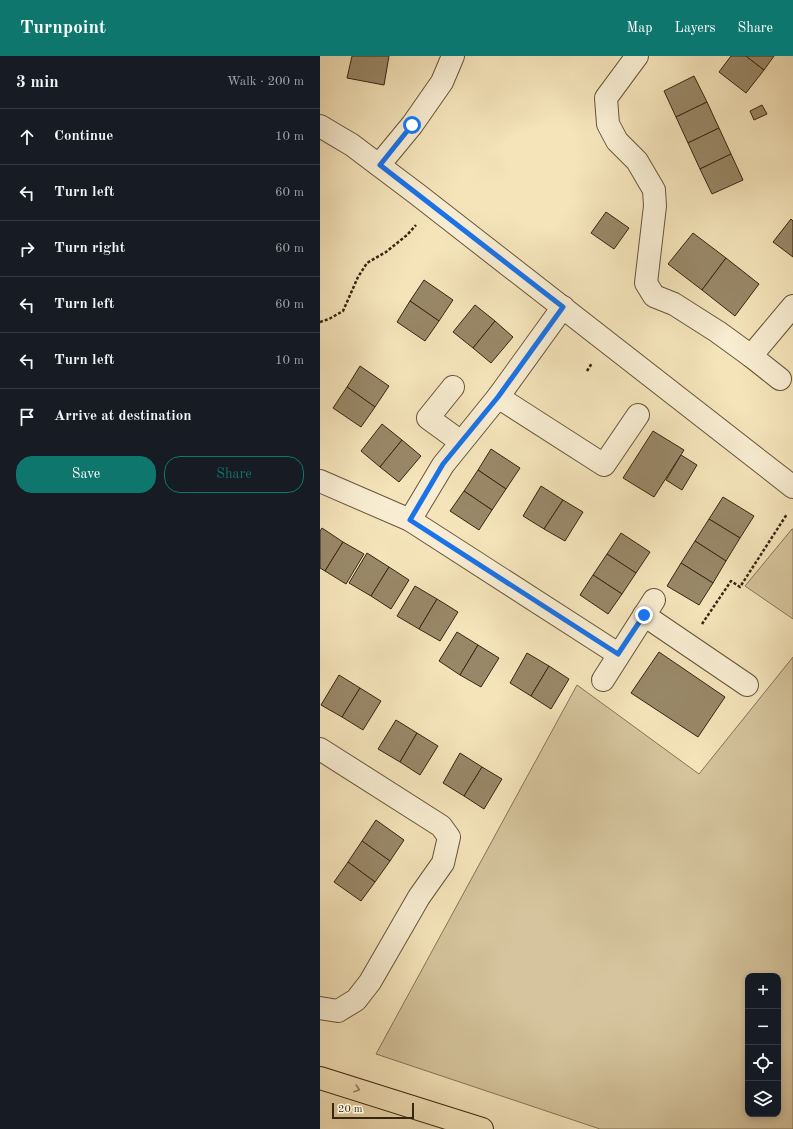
<!DOCTYPE html>
<html lang="en">
<head>
<meta charset="utf-8">
<style>
	body { margin:0; font-family:"Old Standard TT",serif; background:#20242c; color:#f1f3f6 }
	.controls { position:absolute; right:12px; bottom:12px; display:grid; overflow:hidden; border-radius:8px; box-shadow:0 2px 6px #0003 }
	.controls button { width:36px; height:36px; display:grid; place-items:center; padding:0; border:0; border-bottom:1px solid #363941; background:#171b24; color:#f1f3f6; font:20px sans-serif }
	.scale { position:absolute; left:12px; bottom:10px; width:82px; box-sizing:border-box; padding-left:4px; border:2px solid #362510; border-top:0; font-size:11px; line-height:14px; white-space:nowrap; color:#362510; -webkit-text-stroke:3px #f8edd2; paint-order:stroke }
	.stop { position:absolute; width:12px; height:12px; margin:-9px; border:3px solid #1a73e8; border-radius:50%; background:#fff }
	.stop.end { background:#1a73e8; border-color:#fff; box-shadow:0 1px 4px #0008 }
	.list { margin:0; padding:0; list-style:none }
	h2 { display:flex; justify-content:space-between; align-items:center; height:52px; margin:0; padding:0 16px; font-size:17px }
	h2 small { font-size:13px; font-weight:400; color:#9ea1a6 }
	.list li { display:grid; grid-template-columns:26px 1fr auto; gap:12px; align-items:center; box-sizing:border-box; height:56px; padding:0 16px; border-top:1px solid #363941 }
	.list b { display:block; font-size:15px; white-space:nowrap }
	.list em { font-size:13px; font-style:normal; color:#9ea1a6 }
	.actions { display:flex; gap:8px; padding:12px 16px }
	.actions a { flex:1; padding:9px 0; border:1px solid #0f766e; border-radius:16px; text-align:center; font-size:14px; color:#0f766e }
	.actions .main { background:#0f766e; color:#fff }
	.icon { flex:none; width:22px; height:22px; fill:none; stroke:currentColor; stroke-width:2; stroke-linecap:round; stroke-linejoin:round }
	.map { position:relative; flex:none; width:473px; height:1073px; overflow:hidden }
	header { display:flex; align-items:center; gap:24px; box-sizing:border-box; height:56px; padding:0 20px; background:#0f766e; color:#fff }
	header strong { font-size:19px }
	nav { display:flex; gap:22px; margin-inline-start:auto; font-size:14px }
	main { display:flex }
	aside { flex:1; background:#171b24 }
	.map>svg:first-child { display:block }
</style>
</head>
<body>
<header>
<strong>Turnpoint</strong>
<nav><a>Map</a><a>Layers</a><a>Share</a></nav>
</header>
<main>
<aside>
<h2>3 min<small>Walk · 200 m</small></h2>
<ul class="list">
<li><svg class="icon" aria-label="ahead" viewBox="0 0 24 24"><path d="M12 20V5M6 11l6-6 6 6"/></svg><div><b>Continue</b></div><em>10 m</em></li>
<li><svg class="icon" aria-label="left" viewBox="0 0 24 24"><path d="M17 20v-9H6M10 6l-5 5 5 5"/></svg><div><b>Turn left</b></div><em>60 m</em></li>
<li><svg class="icon" aria-label="right" viewBox="0 0 24 24"><path d="M7 20v-9h11M14 6l5 5-5 5"/></svg><div><b>Turn right</b></div><em>60 m</em></li>
<li><svg class="icon" aria-label="left" viewBox="0 0 24 24"><path d="M17 20v-9H6M10 6l-5 5 5 5"/></svg><div><b>Turn left</b></div><em>60 m</em></li>
<li><svg class="icon" aria-label="left" viewBox="0 0 24 24"><path d="M17 20v-9H6M10 6l-5 5 5 5"/></svg><div><b>Turn left</b></div><em>10 m</em></li>
<li><svg class="icon" aria-label="arrive" viewBox="0 0 24 24"><path d="M6 21V4h12l-3 4 3 4H6"/></svg><div><b>Arrive at destination</b></div></li>
</ul>
<div class="actions"><a class="main">Save</a><a>Share</a></div>
</aside>
<div class="map">
<svg width="473" height="1073" viewBox="0 0 473 1073">
	<rect width="100%" height="100%" fill="#f5e4ba"/>
	<filter id="stains"><feTurbulence type="fractalNoise" baseFrequency=".005" numOctaves="4"/><feColorMatrix values="0 0 0 0 .2 0 0 0 0 .09 0 0 0 0 .02 0 0 0 .5 -.17"/></filter>
	<radialGradient id="worn" r=".72"><stop offset=".6" stop-color="#630" stop-opacity="0"/><stop offset="1" stop-color="#630" stop-opacity=".3"/></radialGradient>
	<g fill="#d5c49d" stroke="#867456" fill-rule="evenodd">
		<path d="M 472,473 L 473,473 L 473,563 L 425,530 Z"/>
		<path d="M 473,601 L 473,1073 L 280,1073 L 56,998 L 257,629 L 379,718 ZM 428,920 L 458,920 L 458,1058 L 428,1058 Z"/>
	</g>
	<g fill="#998868" stroke="#362510">
		<path d="M 32,0 L 69,0 L 64,29 L 27,22 Z"/>
		<path d="M 411,0 L 426,0 L 444,14 L 426,37 L 399,16 Z"/>
		<path d="M 426,0 L 454,0 L 444,14 Z"/>
		<path d="M 374,20 L 387,46 L 356,61 L 344,35 Z"/>
		<path d="M 387,46 L 399,72 L 368,87 L 356,61 Z"/>
		<path d="M 442,49 L 447,58 L 434,64 L 430,55 Z"/>
		<path d="M 399,72 L 411,98 L 380,113 L 368,87 Z"/>
		<path d="M 411,98 L 423,124 L 392,138 L 380,113 Z"/>
		<path d="M 286,156 L 309,172 L 294,193 L 271,177 Z"/>
		<path d="M 471,163 L 473,165 L 473,201 L 453,186 Z"/>
		<path d="M 373,177 L 406,202 L 382,234 L 348,208 Z"/>
		<path d="M 406,202 L 439,228 L 415,260 L 382,234 Z"/>
		<path d="M 104,224 L 133,244 L 119,265 L 90,245 Z"/>
		<path d="M 90,245 L 119,265 L 105,285 L 77,266 Z"/>
		<path d="M 155,249 L 175,265 L 153,292 L 133,276 Z"/>
		<path d="M 175,265 L 193,281 L 171,307 L 153,292 Z"/>
		<path d="M 40,310 L 69,330 L 55,351 L 27,331 Z"/>
		<path d="M 27,331 L 55,351 L 41,371 L 13,352 Z"/>
		<path d="M 62,368 L 82,384 L 60,411 L 41,395 Z"/>
		<path d="M 333,375 L 364,394 L 334,441 L 303,422 Z"/>
		<path d="M 82,384 L 101,400 L 79,426 L 60,411 Z"/>
		<path d="M 171,393 L 200,412 L 186,433 L 158,414 Z"/>
		<path d="M 361,399 L 377,409 L 362,434 L 346,424 Z"/>
		<path d="M 158,414 L 186,433 L 172,454 L 144,435 Z"/>
		<path d="M 221,430 L 243,444 L 224,473 L 203,460 Z"/>
		<path d="M 144,435 L 172,454 L 159,474 L 130,455 Z"/>
		<path d="M 403,441 L 434,460 L 420,482 L 389,463 Z"/>
		<path d="M 243,444 L 263,456 L 245,485 L 224,473 Z"/>
		<path d="M 389,463 L 420,482 L 406,505 L 375,485 Z"/>
		<path d="M 2,472 L 23,486 L 5,515 L 0,512 L 0,475 Z"/>
		<path d="M 301,477 L 330,496 L 316,517 L 287,498 Z"/>
		<path d="M 375,485 L 406,505 L 393,527 L 361,507 Z"/>
		<path d="M 23,486 L 44,498 L 26,528 L 5,515 Z"/>
		<path d="M 47,497 L 69,511 L 51,540 L 29,527 Z"/>
		<path d="M 287,498 L 316,517 L 302,538 L 273,519 Z"/>
		<path d="M 361,507 L 393,527 L 379,549 L 347,530 Z"/>
		<path d="M 69,511 L 89,524 L 71,553 L 51,540 Z"/>
		<path d="M 273,519 L 302,538 L 288,558 L 260,539 Z"/>
		<path d="M 95,530 L 117,543 L 99,573 L 77,560 Z"/>
		<path d="M 117,543 L 138,556 L 120,585 L 99,573 Z"/>
		<path d="M 137,576 L 158,589 L 140,619 L 119,605 Z"/>
		<path d="M 158,589 L 179,602 L 161,631 L 140,619 Z"/>
		<path d="M 339,596 L 405,641 L 378,681 L 311,637 Z"/>
		<path d="M 207,597 L 229,610 L 211,640 L 190,627 Z"/>
		<path d="M 229,610 L 249,623 L 231,653 L 211,640 Z"/>
		<path d="M 19,619 L 40,632 L 22,661 L 1,649 Z"/>
		<path d="M 40,632 L 61,645 L 43,674 L 22,661 Z"/>
		<path d="M 76,664 L 97,677 L 80,706 L 58,693 Z"/>
		<path d="M 97,677 L 118,690 L 100,719 L 80,706 Z"/>
		<path d="M 140,697 L 162,711 L 144,740 L 123,727 Z"/>
		<path d="M 162,711 L 182,723 L 164,753 L 144,740 Z"/>
		<path d="M 56,764 L 84,784 L 70,805 L 42,785 Z"/>
		<path d="M 42,785 L 70,805 L 55,826 L 28,806 Z"/>
		<path d="M 28,806 L 55,826 L 41,845 L 14,826 Z"/>
	</g>
	<g fill="none" stroke-linecap="round" stroke-linejoin="round">
		<g stroke="#66553a" stroke-width="24">
			<g id="minor">
				<path d="M 317,0 L 286,42 L 288,68 L 297,85 L 317,105 L 334,134 L 335,150 L 326,227 L 334,240 L 354,248 L 398,276 L 431,300 L 460,323"/>
				<path d="M 0,70 L 32,89 L 97,138 L 473,431"/>
				<path d="M 59,109 L 92,69 L 122,26 L 133,0"/>
				<path d="M 431,300 L 473,250"/>
				<path d="M 133,331 L 108,362 L 141,386"/>
				<path d="M 178,341 L 284,409 L 318,359"/>
				<path d="M 0,425 L 90,464 L 298,598"/>
				<path d="M 90,464 L 123,409 L 178,341 L 243,251"/>
				<path d="M 324,559 L 427,629"/>
				<path d="M 283,624 L 334,544"/>
				<path d="M 0,693 L 121,770 L 129,781 L 123,807 L 99,841 L 50,926 L 36,944 L 18,955 L 0,952"/>
			</g>
		</g>
		<g stroke="#362510" stroke-width="24">
			<path id="highway" d="M 0,1022 L 162,1073"/>
		</g>
		<g stroke="#362510" stroke-width="2.5" stroke-dasharray="3 2" stroke-linecap="butt">
			<path d="M 0,266 L 9,263 L 23,255 L 38,221 L 47,207 L 66,196 L 87,179 L 96,169"/>
			<path d="M 267,315 L 272,307"/>
			<path d="M 382,568 L 411,525 L 420,531 L 467,458"/>
		</g>
		<use href="#minor" stroke="#f8edd2" stroke-width="22"/>
		<use href="#highway" stroke="#f5e4ba" stroke-width="22"/>
	</g>
	<defs><path id="oneway-chevron" d="M-2-3.5L2.5 0L-2 3.5" fill="none" stroke-width="1.6" stroke-linecap="round" stroke-linejoin="round"/></defs>
	<use stroke="#968465" href="#oneway-chevron" transform="translate(37 1033) rotate(18)"/>
	<g fill="none" stroke-linecap="round" stroke-linejoin="round">
		<path stroke="#1a73e8" stroke-width="5" d="M 92,69 L 60,109 L 243,251 L 178,341 L 123,408 L 90,464 L 298,598 L 324,559"/>
	</g>
	<rect width="100%" height="100%" filter="url(#stains)"/>
	<rect width="100%" height="100%" fill="url(#worn)"/>
</svg>
<div class="controls">
<button>+</button>
<button>−</button>
<button><svg class="icon" aria-label="locate" viewBox="0 0 24 24"><circle cx="12" cy="12" r="6"/><path d="M12 2v4M12 18v4M2 12h4M18 12h4"/></svg></button>
<button><svg class="icon" aria-label="layers" viewBox="0 0 24 24"><path d="M12 4l9 5-9 5-9-5zM3 14l9 5 9-5"/></svg></button>
</div>
<div class="scale">20 m</div>
<div class="stop" style="left:92px;top:69px"></div>
<div class="stop end" style="left:324px;top:559px"></div>
</div>
</main>
</body>
</html>
